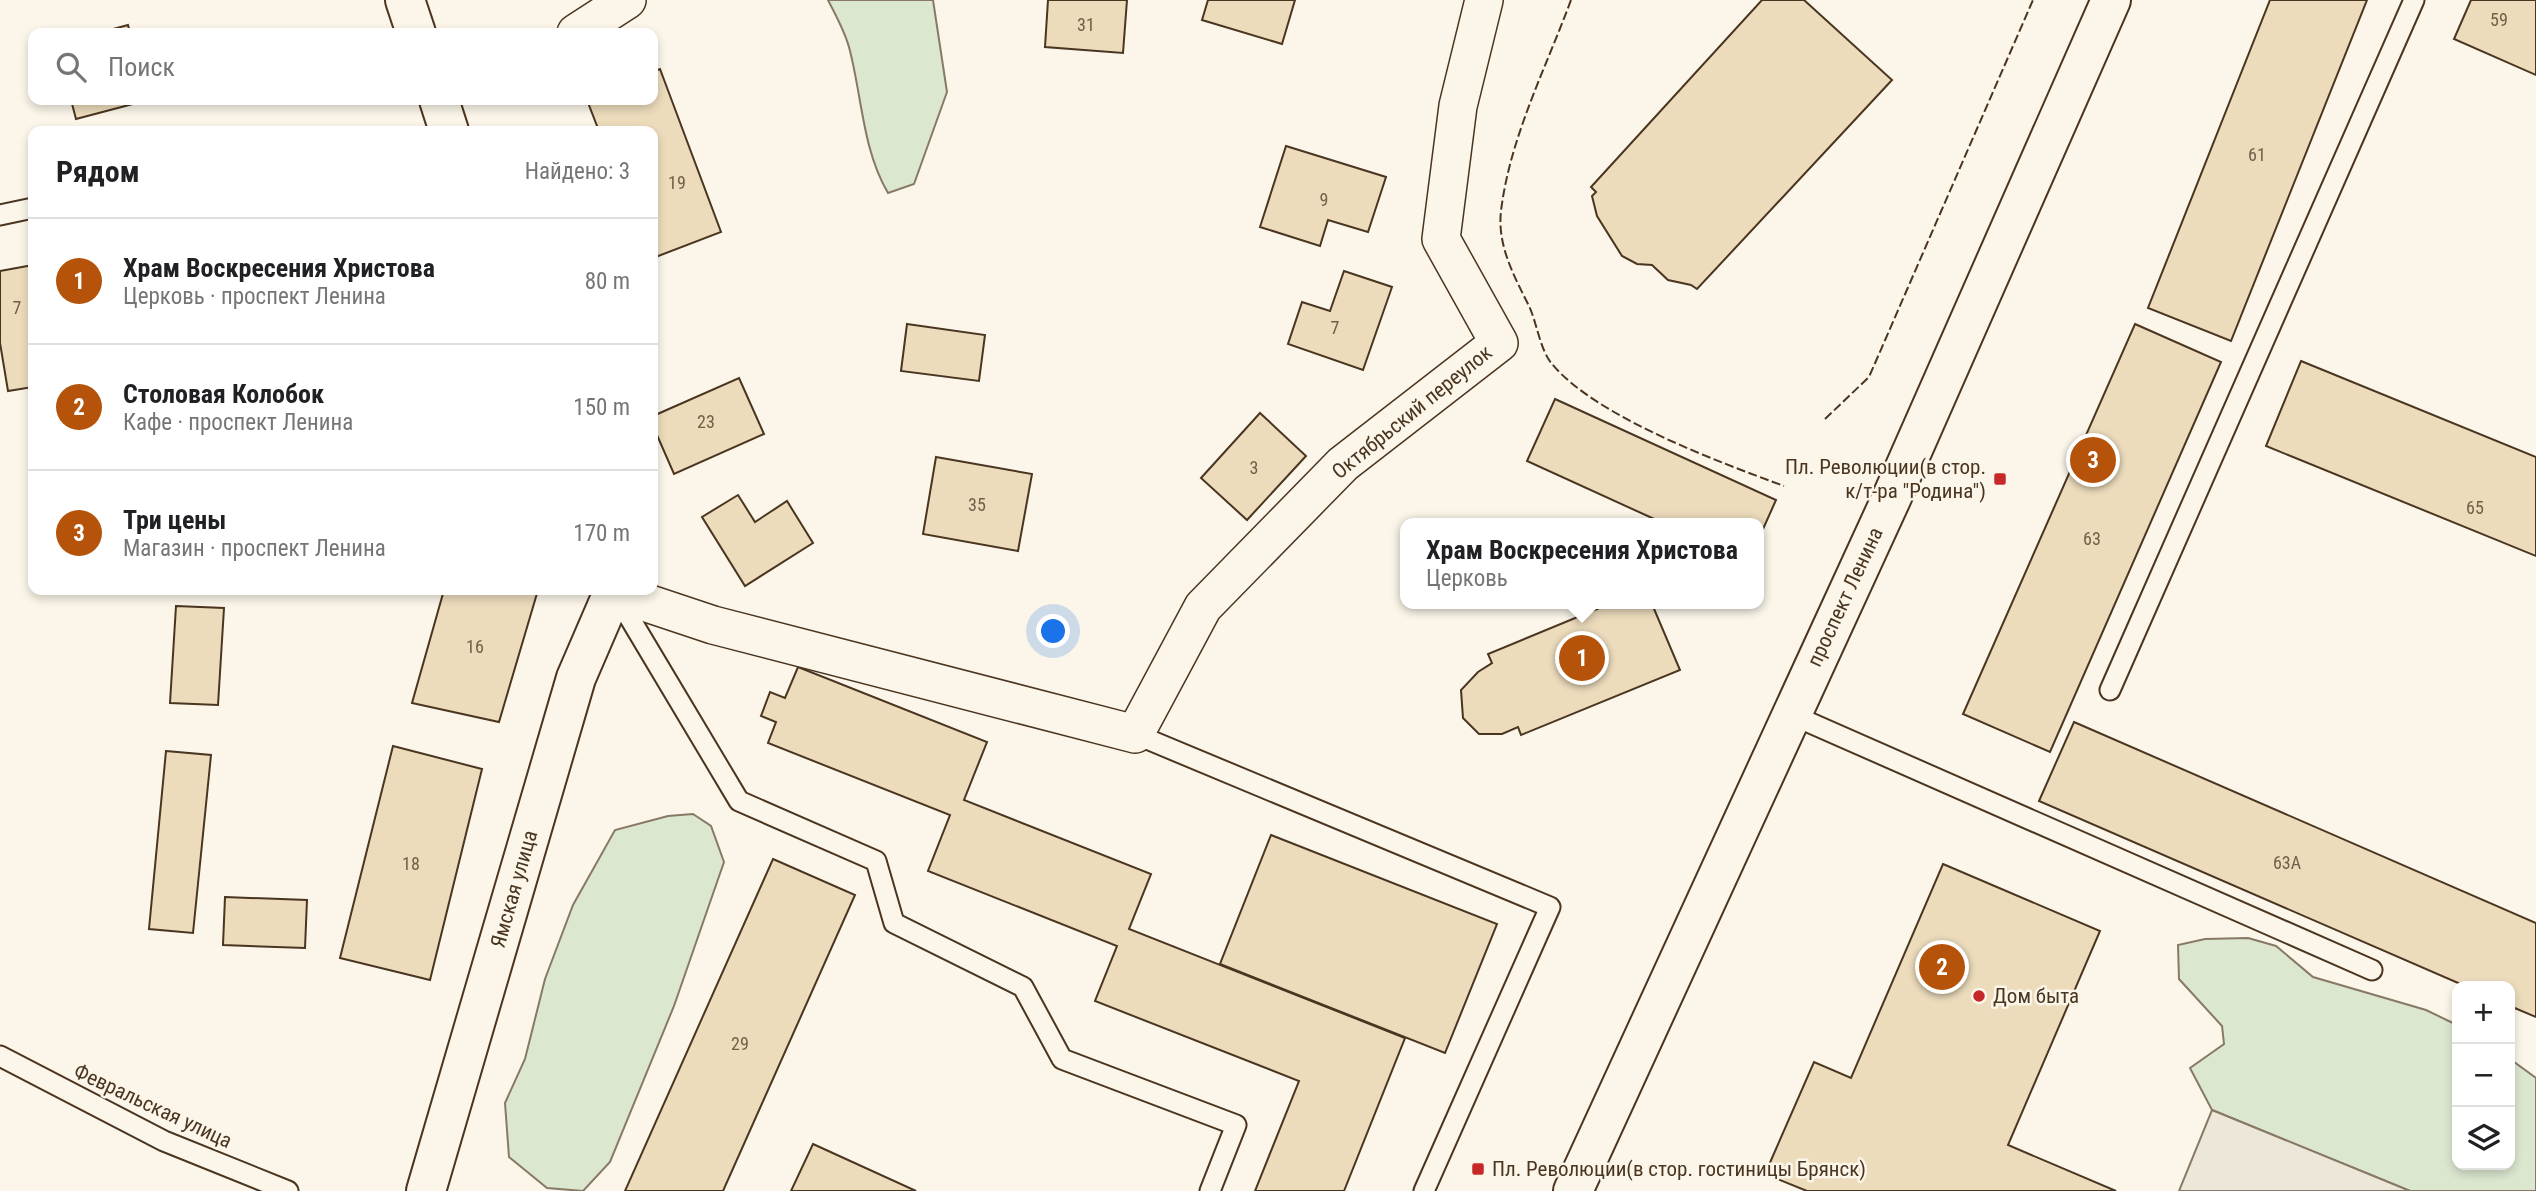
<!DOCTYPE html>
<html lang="ru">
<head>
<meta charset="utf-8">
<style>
	body { margin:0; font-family:"Roboto Condensed",sans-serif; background:#f6f6f6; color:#202124 }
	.controls { position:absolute; right:21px; bottom:21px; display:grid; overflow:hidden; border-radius:14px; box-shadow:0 4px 10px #0003 }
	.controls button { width:63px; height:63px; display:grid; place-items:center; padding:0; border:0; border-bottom:2px solid #e0e0e0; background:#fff; color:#202124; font:35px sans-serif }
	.you { position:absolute; left:1054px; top:632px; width:24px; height:24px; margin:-18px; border:5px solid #fff; border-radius:50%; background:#1a73e8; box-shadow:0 0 0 10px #1a73e833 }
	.badge { display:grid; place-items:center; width:46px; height:46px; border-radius:50%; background:#b45309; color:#fff; font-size:23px; font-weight:700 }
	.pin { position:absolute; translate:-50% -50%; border:4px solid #fff; box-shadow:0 2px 7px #0006 }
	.popup { position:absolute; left:1400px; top:518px; width:364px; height:91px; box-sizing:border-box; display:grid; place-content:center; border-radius:14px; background:#fff; filter:drop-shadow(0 2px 5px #0005); font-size:23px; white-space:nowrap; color:#757577 }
	.popup b { font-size:26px; color:#202124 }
	.popup::after { content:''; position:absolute; left:50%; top:100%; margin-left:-14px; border:14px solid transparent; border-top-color:#fff }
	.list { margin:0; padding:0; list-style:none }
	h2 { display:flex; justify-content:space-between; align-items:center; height:91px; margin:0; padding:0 28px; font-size:30px }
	h2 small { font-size:23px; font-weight:400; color:#757577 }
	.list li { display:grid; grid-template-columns:46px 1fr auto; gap:21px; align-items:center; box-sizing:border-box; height:126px; padding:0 28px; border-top:2px solid #e0e0e0 }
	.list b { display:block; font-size:26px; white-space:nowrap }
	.list p { margin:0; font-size:23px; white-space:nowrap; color:#757577 }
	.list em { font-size:23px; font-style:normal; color:#757577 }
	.icon { flex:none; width:38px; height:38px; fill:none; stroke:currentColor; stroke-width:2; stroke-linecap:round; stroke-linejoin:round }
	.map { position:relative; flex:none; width:2536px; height:1191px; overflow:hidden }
	.search { position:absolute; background:#fff; box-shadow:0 4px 10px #0003; left:28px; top:28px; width:630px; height:77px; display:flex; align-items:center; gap:18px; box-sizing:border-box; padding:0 24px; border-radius:14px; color:#757577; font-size:26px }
	.panel { position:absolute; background:#fff; box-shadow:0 4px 10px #0003; left:28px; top:126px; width:630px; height:469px; border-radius:14px }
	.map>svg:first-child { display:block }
</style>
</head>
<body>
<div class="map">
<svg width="2536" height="1191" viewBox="0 0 2536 1191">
	<rect width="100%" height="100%" fill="#fbf6e9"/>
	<g fill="#dce7d0" stroke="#887966" stroke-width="2">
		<path d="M 828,0 L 933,0 L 947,92 L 914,184 L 888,193 C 863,151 862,98 850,51 C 846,33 836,16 828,0 Z"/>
		<path d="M 693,814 L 711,826 L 724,862 L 674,1006 L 610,1162 L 583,1191 L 547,1188 L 509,1157 L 505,1103 L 525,1059 L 545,979 L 573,905 L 615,830 L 668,816 Z"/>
		<path d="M 2248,938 L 2276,946 L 2313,977 L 2426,1010 L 2457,1025 L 2457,1165 L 2510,1165 L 2510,1059 L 2536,1078 L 2536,1191 L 2410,1191 L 2212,1110 L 2190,1068 L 2224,1044 L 2222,1026 L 2179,979 L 2178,945 L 2205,939 Z"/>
	</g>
	<path fill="#ede7d9" stroke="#887966" stroke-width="2" d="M 2212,1110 L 2376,1177 L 2410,1191 L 2179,1191 Z"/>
	<g fill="#ecdcbc" stroke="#4a3520" stroke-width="2">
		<path d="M 1048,0 L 1127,0 L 1123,53 L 1045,47 Z"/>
		<path d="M 1208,0 L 1295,0 L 1282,44 L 1202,20 Z"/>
		<path d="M 1762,0 L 1804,0 L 1892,80 L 1697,289 L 1691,285 L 1668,280 L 1652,265 L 1637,264 L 1622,256 L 1597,216 L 1592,196 L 1596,192 L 1591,187 Z"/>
		<path d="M 2270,0 L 2367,0 L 2231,341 L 2148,308 Z"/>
		<path d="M 2471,0 L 2536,0 L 2536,75 L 2454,39 Z"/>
		<path d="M 128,25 L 130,33 L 98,33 Z"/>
		<path d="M 660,69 L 721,232 L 653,258 L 653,131 L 599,131 L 587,100 L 653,100 L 653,72 Z"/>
		<path d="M 71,100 L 148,100 L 76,119 Z"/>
		<path d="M 1286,146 L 1386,177 L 1368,232 L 1328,220 L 1320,246 L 1260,227 Z"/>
		<path d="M 33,265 L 33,387 L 8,391 L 0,343 L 0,271 Z"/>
		<path d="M 1344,271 L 1392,287 L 1363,370 L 1288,344 L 1302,302 L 1330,311 Z"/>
		<path d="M 907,324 L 985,335 L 979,381 L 901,371 Z"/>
		<path d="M 2135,324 L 2221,362 L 2050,752 L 1963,714 Z"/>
		<path d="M 2301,361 L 2536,457 L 2536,556 L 2266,446 Z"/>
		<path d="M 739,378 L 764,434 L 674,474 L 653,426 L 653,416 Z"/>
		<path d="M 1555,399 L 1776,500 L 1759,538 L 1759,523 L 1663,523 L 1527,461 Z"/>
		<path d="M 1260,413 L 1306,456 L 1247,520 L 1201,478 Z"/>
		<path d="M 936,457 L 1032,474 L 1018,551 L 923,534 Z"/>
		<path d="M 738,495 L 755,522 L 787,501 L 813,543 L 745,586 L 702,517 Z"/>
		<path d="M 444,590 L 538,590 L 499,722 L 412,703 Z"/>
		<path d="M 1609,604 L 1652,604 L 1680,670 L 1521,735 L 1518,727 L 1502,734 L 1479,734 L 1463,718 L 1461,690 L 1478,672 L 1492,663 L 1488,654 Z"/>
		<path d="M 176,606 L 224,608 L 218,705 L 170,703 Z"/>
		<path d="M 798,667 L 987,742 L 964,800 L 1151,874 L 1129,929 L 1405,1038 L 1344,1191 L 1255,1191 L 1299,1081 L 1095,1001 L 1117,946 L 928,871 L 950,815 L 768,743 L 776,722 L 761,716 L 770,692 L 785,698 Z"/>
		<path d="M 2074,722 L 2536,923 L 2536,1017 L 2510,1006 L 2510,986 L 2465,986 L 2039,801 Z"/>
		<path d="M 393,746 L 482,769 L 430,980 L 340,958 Z"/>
		<path d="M 166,751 L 211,755 L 193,933 L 149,929 Z"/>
		<path d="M 1271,835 L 1497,924 L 1445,1053 L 1220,964 Z"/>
		<path d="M 773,859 L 855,895 L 723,1191 L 625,1191 Z"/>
		<path d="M 1943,864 L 2100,931 L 2008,1145 L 2116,1191 L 1807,1191 L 1765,1174 L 1814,1062 L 1851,1078 Z"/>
		<path d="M 225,897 L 307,900 L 305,948 L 223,945 Z"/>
		<path d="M 813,1144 L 916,1191 L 791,1191 Z"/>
	</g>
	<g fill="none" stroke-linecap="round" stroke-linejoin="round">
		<g stroke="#4a3520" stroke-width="23">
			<g id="service">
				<path d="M 0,215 L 33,208"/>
				<path d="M 616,595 L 739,801 L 876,861 L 894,923 L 1023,987 L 1062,1059 L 1236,1125 L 1210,1191"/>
				<path d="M 2110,690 L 2414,0"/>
				<path d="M 1790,714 L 2372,970"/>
				<path d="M 1135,734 L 1550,907 L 1424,1191"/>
				<path d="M 0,1056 L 164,1141 L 288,1191"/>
			</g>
		</g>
		<g stroke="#4a3520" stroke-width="40">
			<g id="minor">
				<path d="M 576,33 L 627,0"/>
				<path d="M 614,592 L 713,625 L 1135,734 L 1203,607 L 1343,464 L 1499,343 L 1441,239 L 1458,106 L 1484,0"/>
			</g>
		</g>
		<g stroke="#4a3520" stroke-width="42">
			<g id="tertiary">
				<path d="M 405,0 L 416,33"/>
				<path d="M 439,100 L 449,131"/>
				<path d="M 426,1191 L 576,678 L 614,590"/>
			</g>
		</g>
		<g stroke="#4a3520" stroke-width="42">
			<path id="primary" d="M 1573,1191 L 1891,499 L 2111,0"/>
		</g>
		<use href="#service" stroke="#fbf6e9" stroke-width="19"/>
		<use href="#minor" stroke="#fbf6e9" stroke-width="37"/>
		<use href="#tertiary" stroke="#fbf6e9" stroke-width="38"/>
		<use href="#primary" stroke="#fbf6e9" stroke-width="38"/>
		<g stroke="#4a3520" stroke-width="2" stroke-dasharray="9 3.5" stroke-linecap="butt">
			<path d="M 1571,0 C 1546,68 1510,137 1501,211 C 1497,245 1514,276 1529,306 C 1537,323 1540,350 1552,364 C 1596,417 1719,462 1784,486"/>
			<path d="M 1825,419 L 1869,377 L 2033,0"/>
		</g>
	</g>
	<g fill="#c62828" stroke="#fbf6e9" stroke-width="2.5">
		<rect x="1993" y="472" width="14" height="14" rx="3.5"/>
		<circle cx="1979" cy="996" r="7"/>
		<rect x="1471" y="1162" width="14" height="14" rx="3.5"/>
	</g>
	<g text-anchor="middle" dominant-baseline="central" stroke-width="5" stroke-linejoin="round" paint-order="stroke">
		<g font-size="18" fill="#725f47">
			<text x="2499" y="19">59</text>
			<text x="1086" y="24">31</text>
			<text x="2257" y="154">61</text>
			<text x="677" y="182">19</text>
			<text x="1324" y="199">9</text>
			<text x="17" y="307">7</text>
			<text x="1335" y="327">7</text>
			<text x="706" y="421">23</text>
			<text x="1254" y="467">3</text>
			<text x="977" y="504">35</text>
			<text x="2475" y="507">65</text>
			<text x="2092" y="538">63</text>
			<text x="475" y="646">16</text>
			<text x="2287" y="862">63А</text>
			<text x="411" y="863">18</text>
			<text x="740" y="1043">29</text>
		</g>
		<g font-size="21" fill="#4a3520" stroke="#fbf6e9">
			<text transform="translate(1412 412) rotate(-39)">Октябрьский переулок</text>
			<text transform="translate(1845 597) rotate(-65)">проспект Ленина</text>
			<text transform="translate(514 889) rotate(-74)">Ямская улица</text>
			<text transform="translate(153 1106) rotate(25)">Февральская улица</text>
		</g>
		<g font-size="21" fill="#4a3520" stroke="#fbf6e9" text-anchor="start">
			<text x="1986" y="467" text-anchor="end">Пл. Революции(в стор.<tspan x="1986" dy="24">к/т-ра "Родина")</tspan></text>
			<text x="1993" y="996">Дом быта</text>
			<text x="1492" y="1169">Пл. Революции(в стор. гостиницы Брянск)</text>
		</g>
	</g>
</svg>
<div class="controls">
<button>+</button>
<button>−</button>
<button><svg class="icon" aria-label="layers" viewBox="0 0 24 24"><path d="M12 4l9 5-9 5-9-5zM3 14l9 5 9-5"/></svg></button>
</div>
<div class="you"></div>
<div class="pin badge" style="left:1582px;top:658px">1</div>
<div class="popup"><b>Храм Воскресения Христова</b>Церковь</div>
<div class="pin badge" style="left:1942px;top:967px">2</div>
<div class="pin badge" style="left:2093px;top:460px">3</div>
<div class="search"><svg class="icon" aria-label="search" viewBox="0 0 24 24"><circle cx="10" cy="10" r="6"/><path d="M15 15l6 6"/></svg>Поиск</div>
<section class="panel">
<h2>Рядом<small>Найдено: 3</small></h2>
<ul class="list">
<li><span class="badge">1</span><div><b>Храм Воскресения Христова</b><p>Церковь · проспект Ленина</p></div><em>80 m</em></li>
<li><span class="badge">2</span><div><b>Столовая Колобок</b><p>Кафе · проспект Ленина</p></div><em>150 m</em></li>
<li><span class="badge">3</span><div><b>Три цены</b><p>Магазин · проспект Ленина</p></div><em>170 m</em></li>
</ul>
</section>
</div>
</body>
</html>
